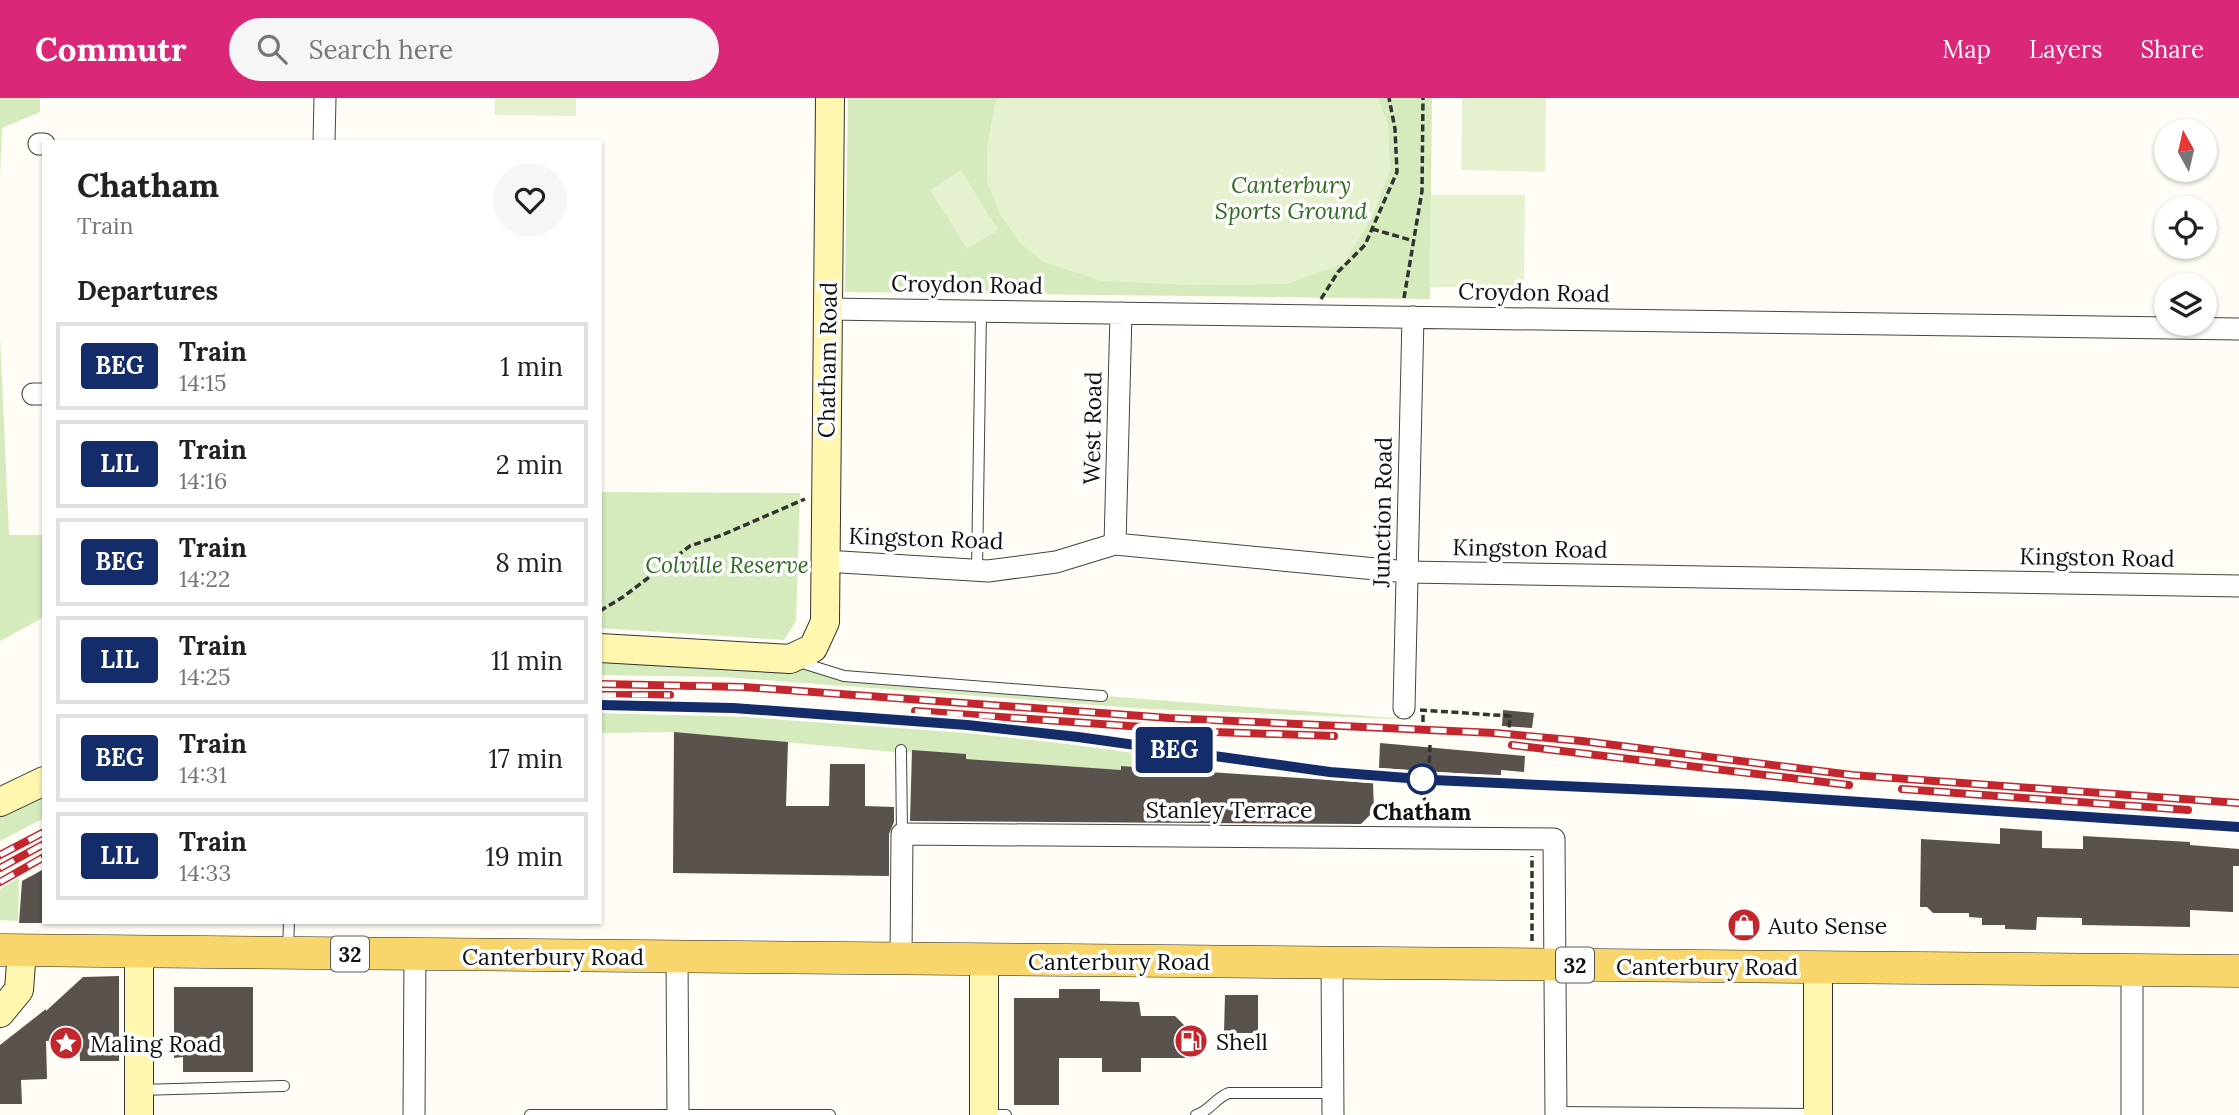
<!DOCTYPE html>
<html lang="en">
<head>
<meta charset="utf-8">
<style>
	:root { --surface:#fff; --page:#f6f6f6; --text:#222; --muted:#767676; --line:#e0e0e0; --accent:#db2777 }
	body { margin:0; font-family:Lora,serif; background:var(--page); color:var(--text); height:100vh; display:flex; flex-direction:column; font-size:26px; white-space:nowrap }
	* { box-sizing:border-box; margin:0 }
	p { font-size:23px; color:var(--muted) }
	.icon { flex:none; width:38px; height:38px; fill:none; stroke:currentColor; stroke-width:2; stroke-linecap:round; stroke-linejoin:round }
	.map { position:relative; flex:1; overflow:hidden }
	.panel { position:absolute; left:42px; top:42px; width:560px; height:784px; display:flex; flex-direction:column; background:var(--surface); border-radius:0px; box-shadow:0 2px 5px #0004 }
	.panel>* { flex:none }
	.badge { padding:0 14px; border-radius:5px; font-size:24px; line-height:46px }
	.needle { width:46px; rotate:352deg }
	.fabs { position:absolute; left:2154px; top:21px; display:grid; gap:14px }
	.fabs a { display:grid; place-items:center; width:63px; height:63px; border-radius:50%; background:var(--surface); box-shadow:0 2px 5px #0004; font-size:35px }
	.map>.badge { position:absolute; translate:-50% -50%; box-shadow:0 0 0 4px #fff }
	h2 { padding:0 35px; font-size:26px; line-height:63px }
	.round { display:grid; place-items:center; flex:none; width:74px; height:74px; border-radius:37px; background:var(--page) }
	.head { display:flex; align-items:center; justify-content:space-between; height:119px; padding:0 35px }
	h1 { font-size:33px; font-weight:700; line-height:52px }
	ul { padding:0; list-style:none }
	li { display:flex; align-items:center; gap:21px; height:88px; margin:0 14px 10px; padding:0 21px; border:4px solid var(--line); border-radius:0px }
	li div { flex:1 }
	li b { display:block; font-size:26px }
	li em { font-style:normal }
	li .badge { min-width:77px; font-weight:700; text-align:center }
	header { display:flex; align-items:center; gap:42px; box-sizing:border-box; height:98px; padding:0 35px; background:var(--accent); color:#fff }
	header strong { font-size:33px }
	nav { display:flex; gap:38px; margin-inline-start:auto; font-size:24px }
	.search { width:490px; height:63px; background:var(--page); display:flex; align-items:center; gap:18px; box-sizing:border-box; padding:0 24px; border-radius:38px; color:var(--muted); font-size:26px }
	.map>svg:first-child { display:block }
</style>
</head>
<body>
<header>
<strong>Commutr</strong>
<div class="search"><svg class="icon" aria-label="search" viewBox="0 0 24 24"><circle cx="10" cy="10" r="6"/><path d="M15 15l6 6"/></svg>Search here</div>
<nav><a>Map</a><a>Layers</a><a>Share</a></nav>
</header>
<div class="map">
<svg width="2239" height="1017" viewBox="0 0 2239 1017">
	<rect width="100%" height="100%" fill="#fffdf5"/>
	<!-- green -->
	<path fill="#d5ebbd" d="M0,0h40v14l-38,16 -2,52z
		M848,0h584l-2,201 -585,-7z
		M0,238l9,199h35v82l-44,24z
		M600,394l200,1 -4,128 -12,19 -184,-12z
		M600,558l244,14v6l575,44 -270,-11 -424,-32 -125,-2z
		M600,615l147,4 243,17 216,28 -1,9 -83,-5 -1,4 -155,-11 -1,-5 -71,-2 -220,-20 -74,1z
		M44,692v28l-44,23v-26z
		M19,780l-1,43 -18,-1v-31z"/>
	<!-- pitch -->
	<path fill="#e6f2cf" d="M495,0h81v18l-82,-1z
		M998,0h380l10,27 2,45 -18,48 -29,46 -57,20 -94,1 -90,-4 -59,-19 -23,-19 -19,-27 -14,-34v-35l7,-39z
		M1462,0h84l-1,74 -84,-2z
		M961,72l37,60 -31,19 -37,-59z
		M1431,97h94l-1,92h-94z"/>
	<!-- building -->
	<path fill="#5a524d" d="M1503,612l31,3 -2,15 -30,-2z
		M674,634l114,10 -2,64h43l1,-42h35v42l29,1v15l-5,12v42l-216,-3z
		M1380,645l145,13 -1,16 -23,-2v6l-122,-8z
		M912,652l54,4v5l155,11v-4l252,17 1,28 -13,13 -451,-3z
		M2000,730l42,3v17l41,1v-13l107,6v3l49,4v17h-6v46l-43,-2v17l-108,-2v-7l-45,-1 -1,13 -31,-1v-4h-23v-7l-13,-1v-4h-36l-6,-6h-7l1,-68 79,5z
		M44,771v54h-25l3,-42z
		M119,878v85h-39l-1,-21 -33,1 1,38 -26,1 1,24h-22v-59l46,-36v2l37,-34z
		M174,889h79v85h-70v-15l-9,1z
		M1059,891h41v12l39,1 2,14h34l11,11 -1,31h-44v14h-39v-14h-43v47h-45v-107h45z
		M1225,897h33v38h-34z"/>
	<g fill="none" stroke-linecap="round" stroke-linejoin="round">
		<defs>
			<path id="lane" d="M977,472l4,-259
				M796,563l48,15 258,20
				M901,652l1,84
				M288,852l1,-28
				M139,992l145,-4
				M1556,1014l260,2
				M530,1017h300
				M984,1017h22
				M1196,1017c13,-3 20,-18 33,-22h104"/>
			<path id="street" d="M324,44l1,-44
				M39,46h5
				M827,211l1412,20
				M33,296h11
				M1115,446l6,-231
				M825,463l163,10 68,-9 59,-18 292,28 832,14
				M1404,610l9,-391
				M677,858l1,159
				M901,861l1,-125 652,5 2,276
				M1332,865l1,152
				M2132,872v145
				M414,1017l1,-160"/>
			<path id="secondary" d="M600,550l190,11 23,-11 12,-26 5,-524
				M0,704l44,-21
				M139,853v164
				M984,862v155
				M1818,869v148
				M0,915l19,-23 3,-40"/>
			<path id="primary" d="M0,852l2239,21"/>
		</defs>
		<!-- lane casing -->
		<use href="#lane" stroke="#444" stroke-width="12"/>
		<!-- street casing -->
		<use href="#street" stroke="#444" stroke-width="23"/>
		<!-- secondary casing -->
		<use href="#secondary" stroke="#333" stroke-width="30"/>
		<!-- primary casing -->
		<use href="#primary" stroke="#222" stroke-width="33"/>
		<!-- path -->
		<path stroke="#333" stroke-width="3.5" stroke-dasharray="7 3.5" stroke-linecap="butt" d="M1372,131l42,12
			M1404,200l18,-107 1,-93
			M1321,201l17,-27 27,-27 32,-73 -2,-43 -6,-31
			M600,513l23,-14 67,-51 32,-11 83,-36
			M1420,612l90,6 -1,14
			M1423,624v-10
			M1429,675l1,-30
			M1420,690c7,24 21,27 44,29
			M1532,843v-85"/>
		<!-- lane -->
		<use href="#lane" stroke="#fff" stroke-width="10"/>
		<!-- street -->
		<use href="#street" stroke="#fff" stroke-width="21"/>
		<!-- secondary -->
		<use href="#secondary" stroke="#fff6b0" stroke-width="28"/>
		<!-- primary -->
		<use href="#primary" stroke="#f9d66b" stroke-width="32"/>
		<defs>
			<path id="rail" d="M600,586l144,3 425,31 326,15 87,8 270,34 387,28
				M600,597h70
				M600,607l133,3 234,17 111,12 252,35 103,8 308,14 498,33
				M915,613l299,21 120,4
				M1512,647l337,40
				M1902,691l286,21
				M0,757l44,-23
				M0,770l44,-24
				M0,784l44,-25"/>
		</defs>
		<!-- rail casing -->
		<use href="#rail" stroke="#c4262e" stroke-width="8"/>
		<!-- rail -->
		<use href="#rail" stroke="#fff" stroke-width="5" stroke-dasharray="16" stroke-linecap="butt"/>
	</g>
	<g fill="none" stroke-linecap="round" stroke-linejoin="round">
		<defs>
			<path id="line" d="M600,607l133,3 234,17 111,12 252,35 103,8 308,14 498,33"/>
		</defs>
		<!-- line casing -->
		<use href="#line" stroke="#fff" stroke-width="16"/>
		<!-- line -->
		<use href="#line" stroke="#152c6b" stroke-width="10"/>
	</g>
	<!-- icons -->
	<defs>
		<symbol id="shop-disc" viewBox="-11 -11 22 22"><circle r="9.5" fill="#c4262e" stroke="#fff"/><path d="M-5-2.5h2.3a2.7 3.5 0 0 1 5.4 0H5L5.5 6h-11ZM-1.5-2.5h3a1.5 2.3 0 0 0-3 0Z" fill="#fff"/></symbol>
		<symbol id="fuel-disc" viewBox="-11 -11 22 22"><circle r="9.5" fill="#c4262e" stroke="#fff"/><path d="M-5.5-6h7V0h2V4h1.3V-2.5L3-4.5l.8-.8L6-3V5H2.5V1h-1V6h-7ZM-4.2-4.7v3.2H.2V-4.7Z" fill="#fff"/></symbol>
		<symbol id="sight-disc" viewBox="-11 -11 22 22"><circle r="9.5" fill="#c4262e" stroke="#fff"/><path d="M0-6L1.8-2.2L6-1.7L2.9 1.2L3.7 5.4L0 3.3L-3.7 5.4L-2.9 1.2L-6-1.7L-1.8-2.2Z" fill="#fff"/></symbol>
	</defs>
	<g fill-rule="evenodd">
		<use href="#shop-disc" x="1725" y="808" width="38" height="38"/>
		<use href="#fuel-disc" x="1172" y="924" width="38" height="38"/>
		<use href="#sight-disc" x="47" y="926" width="38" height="38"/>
	</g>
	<!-- markers -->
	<circle fill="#fff" stroke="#152c6b" stroke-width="3.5" cx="1422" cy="681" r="14"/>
	<g text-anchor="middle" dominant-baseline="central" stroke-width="7" stroke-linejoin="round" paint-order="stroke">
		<!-- shield labels -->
		<g fill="#fff" stroke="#585858" stroke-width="2">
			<rect x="331" y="838.5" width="38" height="35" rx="5"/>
			<rect x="1556" y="849.5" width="38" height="35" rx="5"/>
		</g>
		<g font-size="21" font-weight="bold" fill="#111">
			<text x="350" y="856">32</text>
			<text x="1575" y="867">32</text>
		</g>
		<!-- park labels -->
		<g font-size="23" font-style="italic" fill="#2f6b1f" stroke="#fff">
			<text x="1291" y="86">Canterbury<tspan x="1291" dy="26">Sports Ground</tspan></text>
			<text x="727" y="466">Colville Reserve</text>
		</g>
		<!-- street labels -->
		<g font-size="23" fill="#111" stroke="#fff">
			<text transform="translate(967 186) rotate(1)">Croydon Road</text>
			<text transform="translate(1534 194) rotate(1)">Croydon Road</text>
			<text transform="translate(827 262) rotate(-89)">Chatham Road</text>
			<text transform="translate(1092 330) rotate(-89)">West Road</text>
			<text transform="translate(1382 414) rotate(-89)">Junction Road</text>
			<text transform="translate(926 440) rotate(2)">Kingston Road</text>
			<text transform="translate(1530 450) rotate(1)">Kingston Road</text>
			<text transform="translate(2097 459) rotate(1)">Kingston Road</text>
			<text x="1229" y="711">Stanley Terrace</text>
			<text x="553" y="858">Canterbury Road</text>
			<text x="1119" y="863">Canterbury Road</text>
			<text x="1707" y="868">Canterbury Road</text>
		</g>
		<!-- stop labels -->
		<g font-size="23" font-weight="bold" fill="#111" stroke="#fff">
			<text x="1422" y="713">Chatham</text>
		</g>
		<!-- poi labels -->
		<g font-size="23" fill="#111" stroke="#fff" text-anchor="start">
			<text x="1768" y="827">Auto Sense</text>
			<text x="1216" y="943">Shell</text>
			<text x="90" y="945">Maling Road</text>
		</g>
	</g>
</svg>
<div class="fabs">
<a><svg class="needle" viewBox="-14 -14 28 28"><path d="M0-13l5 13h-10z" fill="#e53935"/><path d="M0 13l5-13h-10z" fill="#767676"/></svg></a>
<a><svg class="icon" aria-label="locate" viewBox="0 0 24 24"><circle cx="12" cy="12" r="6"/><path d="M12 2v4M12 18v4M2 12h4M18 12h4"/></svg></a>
<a><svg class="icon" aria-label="layers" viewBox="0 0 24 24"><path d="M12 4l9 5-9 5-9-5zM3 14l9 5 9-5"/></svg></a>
</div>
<b class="badge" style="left:1174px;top:652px;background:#152c6b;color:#fff">BEG</b>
<section class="panel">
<div class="head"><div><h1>Chatham</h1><p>Train</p></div><a class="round"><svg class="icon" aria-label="heart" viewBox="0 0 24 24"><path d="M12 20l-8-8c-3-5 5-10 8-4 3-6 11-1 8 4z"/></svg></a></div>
<h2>Departures</h2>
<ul>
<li><span class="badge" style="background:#152c6b;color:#fff">BEG</span><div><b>Train</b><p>14:15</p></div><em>1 min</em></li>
<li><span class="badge" style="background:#152c6b;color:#fff">LIL</span><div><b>Train</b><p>14:16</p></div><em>2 min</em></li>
<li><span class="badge" style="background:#152c6b;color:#fff">BEG</span><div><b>Train</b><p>14:22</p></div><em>8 min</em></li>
<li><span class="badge" style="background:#152c6b;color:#fff">LIL</span><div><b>Train</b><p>14:25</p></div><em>11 min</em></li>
<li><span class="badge" style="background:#152c6b;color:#fff">BEG</span><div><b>Train</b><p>14:31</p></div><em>17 min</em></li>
<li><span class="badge" style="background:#152c6b;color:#fff">LIL</span><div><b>Train</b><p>14:33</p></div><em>19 min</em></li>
</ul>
</section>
</div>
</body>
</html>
